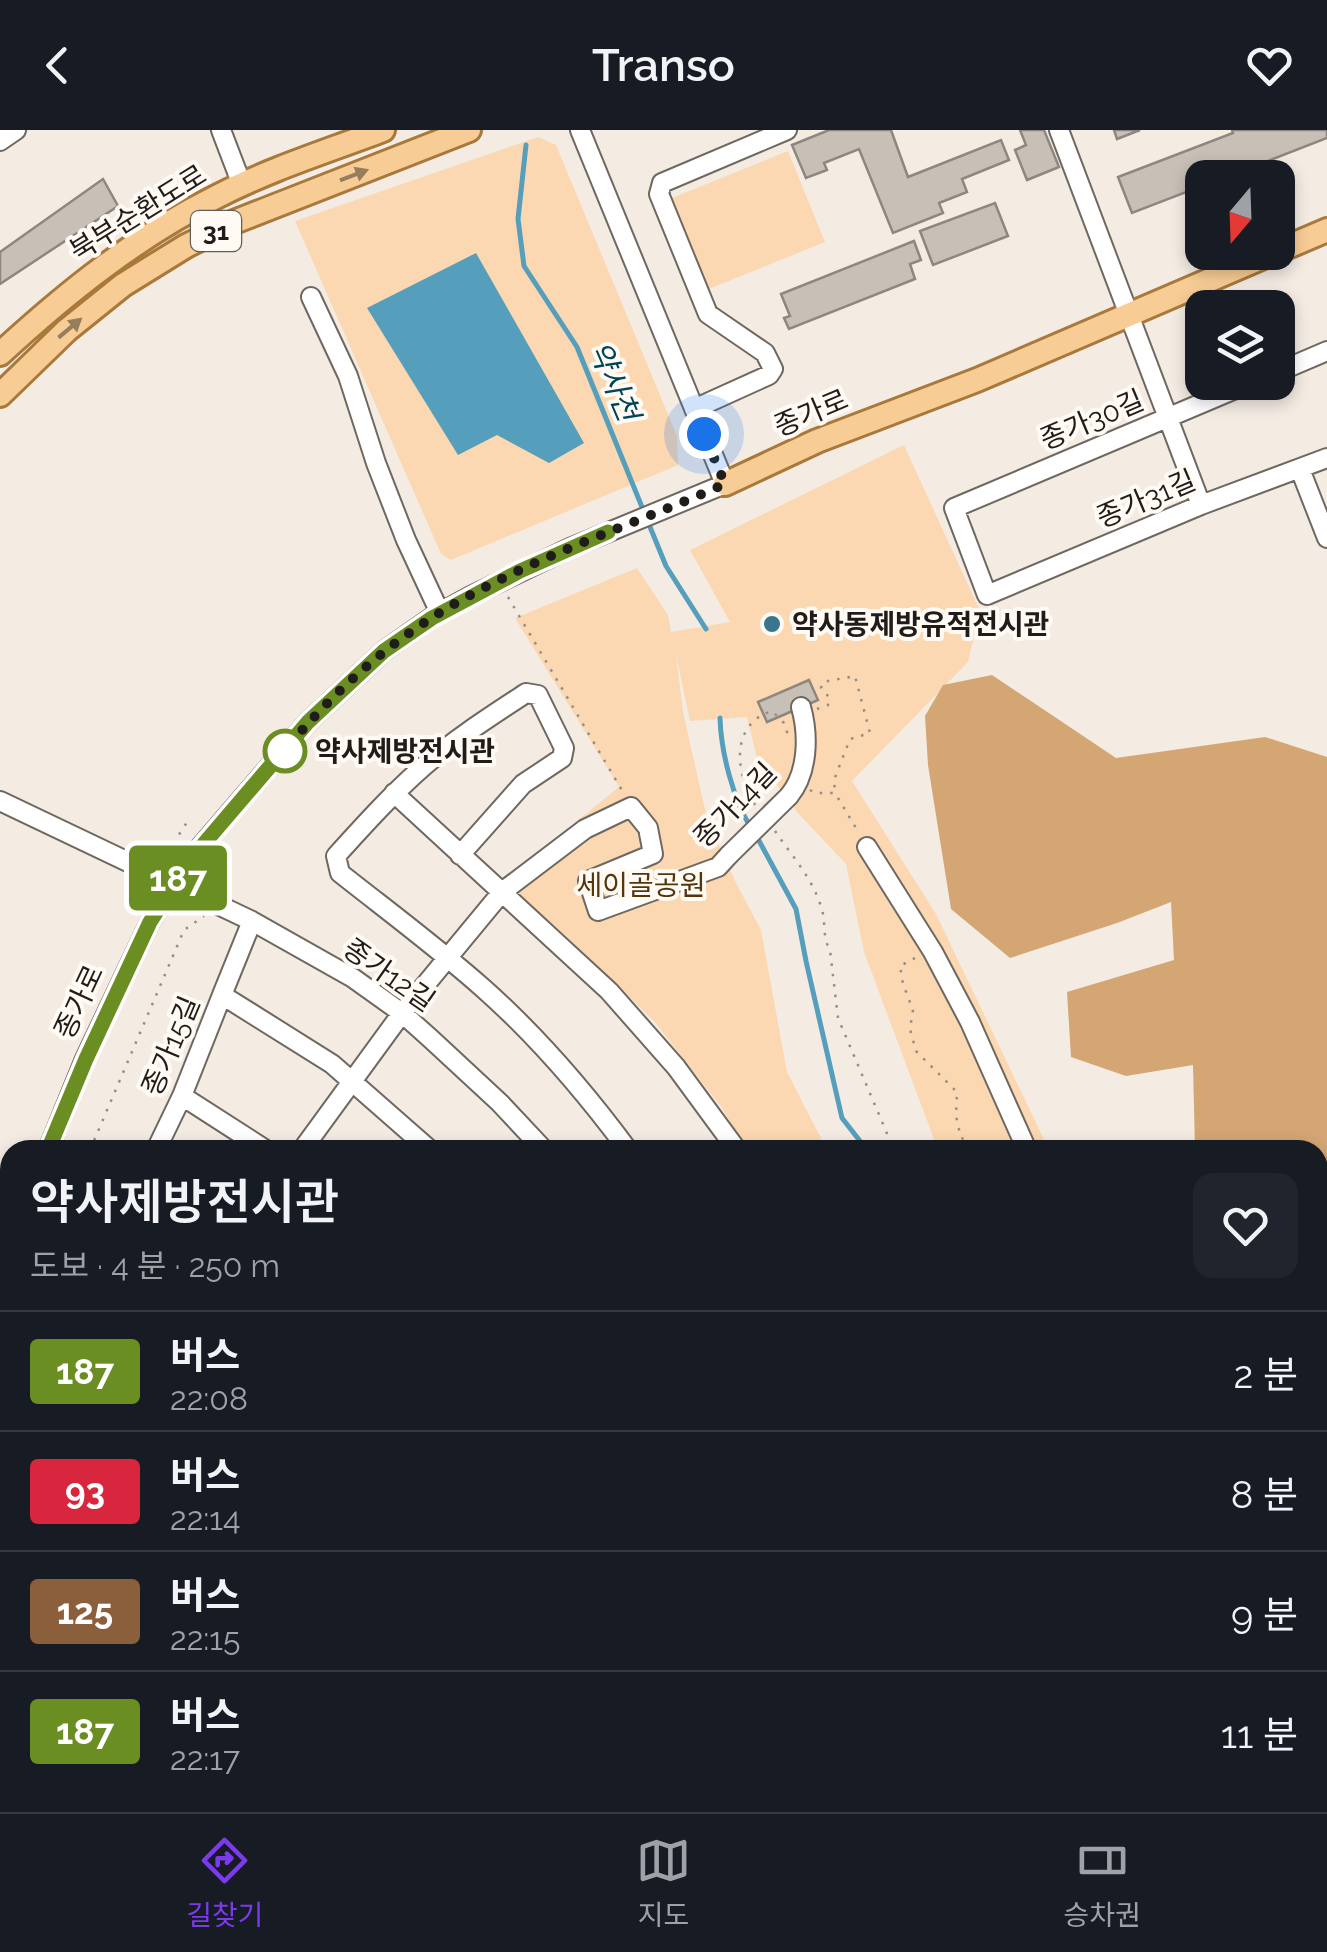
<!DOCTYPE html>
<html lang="ko">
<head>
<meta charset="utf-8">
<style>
	:root { --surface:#171b24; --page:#20242c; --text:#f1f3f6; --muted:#9ea1a6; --line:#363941; --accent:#7c3aed }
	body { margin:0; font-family:Raleway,"Noto Sans KR",sans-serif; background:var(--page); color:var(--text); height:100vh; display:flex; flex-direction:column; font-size:38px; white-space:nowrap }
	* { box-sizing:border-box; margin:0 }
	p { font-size:32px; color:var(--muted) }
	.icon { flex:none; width:55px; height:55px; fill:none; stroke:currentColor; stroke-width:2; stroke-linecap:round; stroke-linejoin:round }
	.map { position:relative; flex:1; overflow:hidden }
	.sheet { position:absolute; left:0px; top:1010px; width:1328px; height:672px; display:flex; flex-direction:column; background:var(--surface); border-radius:30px 30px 0 0; box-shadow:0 5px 15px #0003 }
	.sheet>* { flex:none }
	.badge { padding:0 20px; border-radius:8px; font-size:35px; line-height:65px }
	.needle { width:65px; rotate:199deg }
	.buttons { position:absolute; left:1185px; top:30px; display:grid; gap:20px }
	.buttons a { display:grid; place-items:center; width:110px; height:110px; border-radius:20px; background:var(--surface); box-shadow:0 5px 15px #0003; font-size:50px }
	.you { position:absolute; width:50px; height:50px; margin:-25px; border:8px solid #fff; border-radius:50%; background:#1a73e8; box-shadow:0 0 0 15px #1a73e833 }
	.map>.badge { position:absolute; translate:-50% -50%; box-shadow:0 0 0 5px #fff }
	.round { display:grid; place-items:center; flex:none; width:105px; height:105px; border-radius:20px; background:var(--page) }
	.overview { display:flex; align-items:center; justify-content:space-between; height:170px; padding:0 30px }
	h1 { font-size:48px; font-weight:600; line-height:75px }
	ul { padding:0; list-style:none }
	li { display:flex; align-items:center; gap:30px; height:120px; padding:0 30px; border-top:2px solid var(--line) }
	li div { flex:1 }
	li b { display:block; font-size:38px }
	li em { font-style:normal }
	li .badge { min-width:110px; font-weight:700; text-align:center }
	header { display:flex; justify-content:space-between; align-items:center; height:130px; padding:0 30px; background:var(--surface); font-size:45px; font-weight:600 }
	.menu { display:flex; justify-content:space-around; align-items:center; height:140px; border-top:2px solid var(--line); background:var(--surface); font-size:28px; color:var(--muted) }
	.menu a { display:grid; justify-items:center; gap:5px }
	.menu .active { color:var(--accent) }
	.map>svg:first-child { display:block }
</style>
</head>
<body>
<header><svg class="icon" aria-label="back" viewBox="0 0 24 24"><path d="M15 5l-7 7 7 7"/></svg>Transo<svg class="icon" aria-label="heart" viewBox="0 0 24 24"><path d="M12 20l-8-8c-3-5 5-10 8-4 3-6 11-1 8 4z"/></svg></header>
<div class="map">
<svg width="1327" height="1682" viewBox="0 0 1327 1682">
	<rect width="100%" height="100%" fill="#f4ece3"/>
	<!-- green -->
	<path fill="#fbd8b1" d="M538,7l18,8 121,291 1,29 -227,95 -10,-6 -146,-333z
		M788,21l37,91 -121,49 -37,-91z
		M904,315l76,166 -12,51 -116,119 84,133 113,236h-111l-74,-198 -18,-88 -49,-52 -40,-54 -10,-41 -57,4 -14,-66 7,57 24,106 29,65 25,47 26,142 40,78h-81l-24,-42 -68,-87 -89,-86 -62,-54 116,-94 -104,-169 122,-50 31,47 3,17 59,-10 -40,-72z"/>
	<!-- forest -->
	<path fill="#d3a673" d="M992,545l124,83 149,-21 62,20v468h-9v-75h-123l-2,-85 -67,11 -55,-19 -4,-65 107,-32 -3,-58 -54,21 -107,35 -59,-49 -23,-144 -3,-49 18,-31z
		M1318,1183l9,4v309l-9,-2z"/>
	<!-- water -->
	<path fill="#569fbc" d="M476,123l108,190 -35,20 -52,-28 -39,20 -91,-147z"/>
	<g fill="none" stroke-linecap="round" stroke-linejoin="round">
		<!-- stream -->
		<path stroke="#569fbc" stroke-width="5" d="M526,15l-8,74 6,47 53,81 67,165
			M648,392l18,44 40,63
			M720,588c1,34 13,81 31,110
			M757,707l39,72 10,52 36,157 25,32"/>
	</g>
	<!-- building -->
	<path fill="#c8c0b7" stroke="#8e867f" stroke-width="2.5" d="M829,0h62l17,47 93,-37 8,20 -47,19 5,13 -28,11 4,10 -50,20 -34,-84 -35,14 3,7 -21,8 -14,-33z
		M1020,0h24l15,37 -32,13 -12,-30 11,-5z
		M1114,0h26l-23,9z
		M1232,0h95v8l-103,40h-22v8l-70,27 -14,-36 115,-44z
		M103,49l15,27 -118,78v-32z
		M995,73l13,33 -75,29 -13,-34z
		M914,111l7,19 -11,4 5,15 -126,50 -5,-11 6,-2 -9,-22z
		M809,550l9,20 -51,22 -9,-20z"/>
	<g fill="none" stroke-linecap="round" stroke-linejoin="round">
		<defs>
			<path id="minor" d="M221,0l21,55
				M1059,0l142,375
				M0,11l16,-11
				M311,167l37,79 28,87 30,77 34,73
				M1278,242l49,-21
				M1252,252l-298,126 33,87 214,-90 126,-47
				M694,279l75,-34 4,-6 -8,-16 -57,-39 -49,-120 3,-11 125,-53
				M1300,339l27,69
				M394,663l215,198 67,76 61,83
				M789,666c19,-23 20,-60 12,-89
				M0,671l252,120 101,57 49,35 29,26 69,64 44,47
				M867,717l66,105 37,70 57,128
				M460,725l63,-71 39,-26 2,-10 -26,-53 -12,-2c-35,23 -71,46 -102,73 -32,28 -60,59 -88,90l4,17c48,38 98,75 144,116 54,48 101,103 144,161
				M222,865l30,-74
				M182,966l84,54
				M48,1020l37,-91 65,-137 40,-63 118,-137 76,-71 47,-33 40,-22 99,-48 155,-64 -145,-354
				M156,1020l26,-54 40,-101 110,69 98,86
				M302,1020l100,-137 100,-121 83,-63 46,-22 17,21 5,26 -65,27 10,30 120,-44 11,-12
				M0,1138l10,-26
				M0,1466l10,-10
				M0,1650l10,-8
				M298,1672l3,10
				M516,1672l3,10
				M617,1672l3,10
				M717,1672l3,10
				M820,1672l3,10
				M997,1672l3,10
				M1269,1672l33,10
				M74,1682l11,-10
				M233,1682l24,-10"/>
			<path id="major" d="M1278,121l49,-21
				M0,224c66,-61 137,-118 218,-158 52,-27 110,-45 165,-66
				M0,265l67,-65 56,-45 63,-39 48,-24 235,-92
				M725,354l92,-43 160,-61 298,-128
				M0,1114l10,4
				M391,1672l3,10"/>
		</defs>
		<!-- minor casing -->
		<use href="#minor" stroke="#6f6860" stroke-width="22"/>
		<!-- major casing -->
		<use href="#major" stroke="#a9783b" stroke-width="28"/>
		<!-- path -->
		<path stroke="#938e87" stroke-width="2.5" stroke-dasharray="2.5 8" stroke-linecap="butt" d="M508,467l115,195
			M817,579l11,-4 1,-8 -8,-9 2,-6 32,-6 15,57 -20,6 -16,41 1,12
			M810,660l5,3h20l24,40
			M755,675c-15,-25 -25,-64 1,-86 5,-4 10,-6 16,-8l12,12 4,12
			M775,701c17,25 39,49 47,79 4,13 0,27 8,40l8,68 56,132
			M162,731l27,-42
			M138,776l8,-17
			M915,828l-15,8 3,18 10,26 -3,19 6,22 41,41 -1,24 5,22 37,12
			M90,1020l94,-220 20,-14
			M0,1231l10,-20
			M419,1672l2,10"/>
		<!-- minor -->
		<use href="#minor" stroke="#fff" stroke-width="18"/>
		<!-- major -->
		<use href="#major" stroke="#f8cc95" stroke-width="22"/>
		<defs>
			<path id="minor-bridge" d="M729,725l60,-59"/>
		</defs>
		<!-- minor-bridge casing -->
		<use href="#minor-bridge" stroke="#6f6860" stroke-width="22" stroke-linecap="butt"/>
		<!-- minor-bridge -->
		<use href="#minor-bridge" stroke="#fff" stroke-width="18"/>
	</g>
	<!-- one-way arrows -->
	<defs><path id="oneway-solid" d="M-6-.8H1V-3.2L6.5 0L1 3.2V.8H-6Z" transform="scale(2.5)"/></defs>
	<g fill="#967d5d">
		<use href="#oneway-solid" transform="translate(354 45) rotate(-21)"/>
		<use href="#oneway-solid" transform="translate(70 198) rotate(-40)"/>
	</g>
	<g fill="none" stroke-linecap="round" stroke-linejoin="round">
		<defs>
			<path id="line" d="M48,1020l38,-91 64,-137 40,-62 118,-138 76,-71 48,-33 88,-47 88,-39"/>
		</defs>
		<!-- line casing -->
		<use href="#line" stroke="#fff" stroke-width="22"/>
		<!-- line -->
		<use href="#line" stroke="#6b8e23" stroke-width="15"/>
		<!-- walk -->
		<path stroke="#1f1c19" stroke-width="10" stroke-dasharray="0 18" d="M285,621l-3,3c30,-37 64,-72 102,-102 99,-80 226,-117 341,-168l-21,-50"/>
	</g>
	<!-- markers -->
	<circle fill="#39758d" stroke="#fffaf4" stroke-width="4" cx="772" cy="494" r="10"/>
	<circle fill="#fff" stroke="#6b8e23" stroke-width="5" cx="285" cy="621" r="20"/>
	<g text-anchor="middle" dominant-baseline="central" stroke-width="8" stroke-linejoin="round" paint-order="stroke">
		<!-- shield labels -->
		<rect fill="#fffaf4" stroke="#625f5b" stroke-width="2.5" x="191" y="81" width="50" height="40" rx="8"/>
		<g font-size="25" font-weight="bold" fill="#1f1c19">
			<text x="216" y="101">31</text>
		</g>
		<!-- street labels -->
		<g font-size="28" fill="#1f1c19" stroke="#fffaf4">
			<text transform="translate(138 83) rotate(-32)">북부순환도로</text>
			<text transform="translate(811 283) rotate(-23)">종가로</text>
			<text transform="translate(1092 290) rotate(-23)">종가30길</text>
			<text transform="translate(1146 369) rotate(-23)">종가31길</text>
			<text transform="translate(735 675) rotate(-46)">종가14길</text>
			<text transform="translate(389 845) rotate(35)">종가12길</text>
			<text transform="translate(79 872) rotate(-65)">종가로</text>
			<text transform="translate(171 916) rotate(-67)">종가15길</text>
		</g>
		<!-- poi labels -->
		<g font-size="28" font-weight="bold" fill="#1f1c19" stroke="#fffaf4" text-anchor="start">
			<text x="792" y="494">약사동제방유적전시관</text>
		</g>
		<!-- stop labels -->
		<g font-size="28" font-weight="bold" fill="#1f1c19" stroke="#fffaf4" text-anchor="start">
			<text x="315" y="621">약사제방전시관</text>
		</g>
		<!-- park labels -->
		<g font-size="28" fill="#54360d" stroke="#fffaf4">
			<text x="641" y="755">세이골공원</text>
		</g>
		<!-- water labels -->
		<g font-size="30" font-style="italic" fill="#004458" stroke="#fffaf4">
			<text transform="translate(614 251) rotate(67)">약사천</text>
		</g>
	</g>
</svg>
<div class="buttons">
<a><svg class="needle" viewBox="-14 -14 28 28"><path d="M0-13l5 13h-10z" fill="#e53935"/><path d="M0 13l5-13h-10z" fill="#9ea1a6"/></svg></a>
<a><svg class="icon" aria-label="layers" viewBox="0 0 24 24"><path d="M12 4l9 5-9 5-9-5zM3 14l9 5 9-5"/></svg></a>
</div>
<div class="you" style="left:704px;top:304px"></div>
<b class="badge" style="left:178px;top:748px;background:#6b8e23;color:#fff">187</b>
<section class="sheet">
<div class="overview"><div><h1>약사제방전시관</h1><p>도보 · 4 분 · 250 m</p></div><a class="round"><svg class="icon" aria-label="heart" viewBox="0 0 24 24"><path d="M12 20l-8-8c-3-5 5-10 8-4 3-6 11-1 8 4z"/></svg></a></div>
<ul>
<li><span class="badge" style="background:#6b8e23;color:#fff">187</span><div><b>버스</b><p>22:08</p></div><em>2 분</em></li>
<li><span class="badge" style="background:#d7263d;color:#fff">93</span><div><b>버스</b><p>22:14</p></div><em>8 분</em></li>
<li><span class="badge" style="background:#8b5e3c;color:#fff">125</span><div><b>버스</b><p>22:15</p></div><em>9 분</em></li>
<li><span class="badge" style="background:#6b8e23;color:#fff">187</span><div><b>버스</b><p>22:17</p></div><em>11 분</em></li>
</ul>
</section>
</div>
<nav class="menu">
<a class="active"><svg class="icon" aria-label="directions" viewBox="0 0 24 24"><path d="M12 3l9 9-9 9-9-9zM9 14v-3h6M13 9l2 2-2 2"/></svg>길찾기</a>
<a><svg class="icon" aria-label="map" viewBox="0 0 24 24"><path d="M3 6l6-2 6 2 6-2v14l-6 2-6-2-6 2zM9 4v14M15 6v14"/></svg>지도</a>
<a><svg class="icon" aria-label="tickets" viewBox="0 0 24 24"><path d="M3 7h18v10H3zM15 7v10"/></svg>승차권</a>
</nav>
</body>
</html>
